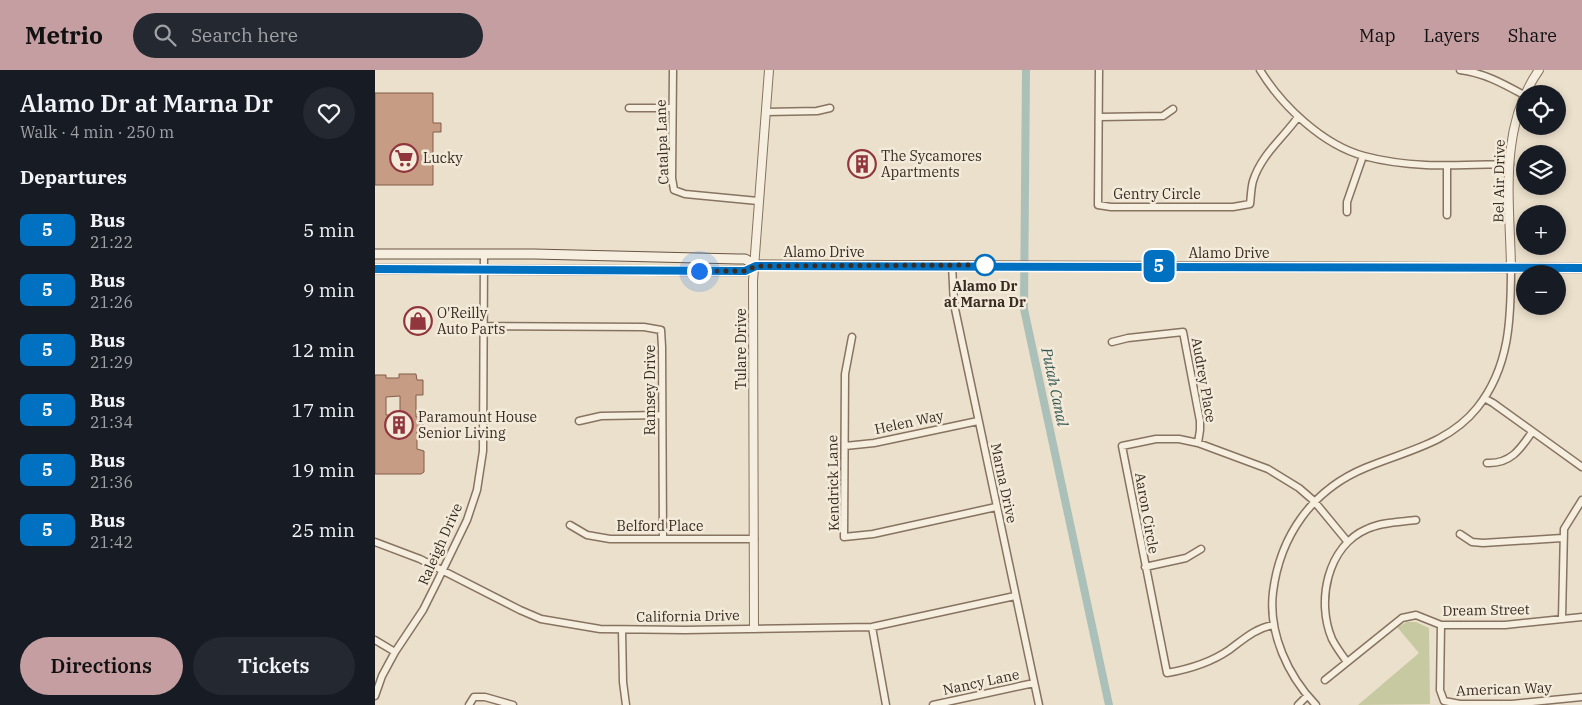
<!DOCTYPE html>
<html lang="en">
<head>
<meta charset="utf-8">
<style>
	:root { --surface:#171b24; --page:#242831; --text:#f1f3f6; --muted:#9ea1a6; --accent:#c59ea2 }
	body { margin:0; font-family:"IBM Plex Serif",serif; background:var(--page); color:var(--text); height:100vh; display:flex; flex-direction:column; font-size:19px; white-space:nowrap }
	* { box-sizing:border-box; margin:0 }
	p { font-size:16px; color:var(--muted) }
	.icon { flex:none; width:28px; height:28px; fill:none; stroke:currentColor; stroke-width:2; stroke-linecap:round; stroke-linejoin:round }
	.map { position:relative; flex:1; overflow:hidden }
	.side { display:flex; flex-direction:column; background:var(--surface); width:375px }
	.side>* { flex:none }
	.badge { padding:0 10px; border-radius:8px; font-size:18px; line-height:32px }
	.fabs { position:absolute; left:1141px; top:15px; display:grid; gap:10px }
	.fabs a { display:grid; place-items:center; width:50px; height:50px; border-radius:50%; background:var(--surface); box-shadow:0 2px 8px #0003; font-size:25px }
	.you { position:absolute; width:25px; height:25px; margin:-12px; border:4px solid #fff; border-radius:50%; background:#1a73e8; box-shadow:0 0 0 8px #1a73e833 }
	.map>.badge { position:absolute; translate:-50% -50%; box-shadow:0 0 0 2px #fff }
	h2 { padding:0 20px; font-size:19px; line-height:45px }
	.round { display:grid; place-items:center; flex:none; width:52px; height:52px; border-radius:26px; background:var(--page) }
	.head { display:flex; align-items:center; justify-content:space-between; height:85px; padding:0 20px }
	h1 { font-size:24px; font-weight:600; line-height:38px }
	.button { display:flex; gap:10px; margin-top:auto; padding:10px 20px }
	.button a { flex:1; height:58px; border-radius:30px; background:var(--accent); color:#111; font-size:20px; font-weight:600; line-height:58px; text-align:center }
	.button a+a { background:var(--page); color:var(--text) }
	ul { padding:0; list-style:none }
	li { display:flex; align-items:center; gap:15px; height:60px; padding:0 20px }
	li div { flex:1 }
	li b { display:block; font-size:19px }
	li em { font-style:normal }
	li .badge { min-width:55px; font-weight:700; text-align:center }
	header { display:flex; align-items:center; gap:30px; box-sizing:border-box; height:70px; padding:0 25px; background:var(--accent); color:#111 }
	header strong { font-size:24px }
	nav { display:flex; gap:28px; margin-inline-start:auto; font-size:18px }
	.search { width:350px; height:45px; background:var(--page); display:flex; align-items:center; gap:12px; box-sizing:border-box; padding:0 18px; border-radius:28px; color:var(--muted); font-size:19px }
	main { display:flex; flex:1; min-height:0 }
	.map>svg:first-child { display:block }
</style>
</head>
<body>
<header>
<strong>Metrio</strong>
<div class="search"><svg class="icon" aria-label="search" viewBox="0 0 24 24"><circle cx="10" cy="10" r="6"/><path d="M15 15l6 6"/></svg>Search here</div>
<nav><a>Map</a><a>Layers</a><a>Share</a></nav>
</header>
<main>
<section class="side">
<div class="head"><div><h1>Alamo Dr at Marna Dr</h1><p>Walk · 4 min · 250 m</p></div><a class="round"><svg class="icon" aria-label="heart" viewBox="0 0 24 24"><path d="M12 20l-8-8c-3-5 5-10 8-4 3-6 11-1 8 4z"/></svg></a></div>
<h2>Departures</h2>
<ul>
<li><span class="badge" style="background:#0070c0;color:#fff">5</span><div><b>Bus</b><p>21:22</p></div><em>5 min</em></li>
<li><span class="badge" style="background:#0070c0;color:#fff">5</span><div><b>Bus</b><p>21:26</p></div><em>9 min</em></li>
<li><span class="badge" style="background:#0070c0;color:#fff">5</span><div><b>Bus</b><p>21:29</p></div><em>12 min</em></li>
<li><span class="badge" style="background:#0070c0;color:#fff">5</span><div><b>Bus</b><p>21:34</p></div><em>17 min</em></li>
<li><span class="badge" style="background:#0070c0;color:#fff">5</span><div><b>Bus</b><p>21:36</p></div><em>19 min</em></li>
<li><span class="badge" style="background:#0070c0;color:#fff">5</span><div><b>Bus</b><p>21:42</p></div><em>25 min</em></li>
</ul>
<div class="button"><a>Directions</a><a>Tickets</a></div>
</section>
<div class="map">
<svg width="1207" height="635" viewBox="0 0 1207 635">
	<rect width="100%" height="100%" fill="#ebe0cb"/>
	<!-- green -->
	<path fill="#c7c9a0" d="M1032,552h9l13,6 1,76 -72,1 61,-52 -22,-26z"/>
	<g fill="none" stroke-linecap="round" stroke-linejoin="round">
		<!-- canal -->
		<path stroke="#abc0b9" stroke-width="8" d="M651,0l-2,239 85,396"/>
	</g>
	<!-- building -->
	<path fill="#c69c85" stroke="#845c49" fill-rule="evenodd" d="M0,23h58v30h8v9h-8v53h-58z
		M478,84h12v4h6v12h-18z
		M24,304h17l1,6h6v15h-7v22h7v15h-6v17l7,2v21l-3,2h-46v-99h11v3h13zM25,326v19h-14v-18z"/>
	<g fill="none" stroke-linecap="round" stroke-linejoin="round">
		<defs>
			<path id="minor" d="M298,0l-1,108 2,12 11,4 73,7
				M724,0l-1,135 13,2h122l17,-3c1,-8 1,-16 3,-23 8,-26 30,-43 45,-64
				M885,0c22,36 63,75 104,86 48,13 97,9 146,8
				M1085,0c24,3 42,13 64,25
				M254,38h43
				M391,42l51,-1 13,-3
				M724,47l64,-1 10,-7
				M1072,96v49
				M972,142v-10l16,-46
				M577,195l2,39 85,401
				M108,256l161,1 17,3 1,17 1,191
				M477,267l-7,37 -1,163 29,-3 123,-27
				M737,272l16,-4 55,-6 17,89v9l-2,13
				M1109,328l9,5 89,64
				M204,351l22,-5 61,-1
				M470,376l29,-3 104,-22
				M1112,393c23,1 33,-13 45,-31
				M195,455l17,10 23,4h144
				M1085,464l12,8 11,1 79,-5
				M0,472l45,17 100,51 21,9 59,10 85,1 187,-3 143,-31
				M770,497l41,-9 15,-9
				M1187,548l2,-89 18,-29
				M898,555c-19,4 -29,14 -44,25 -19,13 -39,19 -62,23l-45,-227 34,-7h23l19,4 70,26 31,19 15,13 33,40
				M1066,555l-1,65 4,11 16,3h52l70,-7
				M497,557l14,78
				M247,560l1,52 3,23
				M0,570l20,12
				M972,592c-5,-7 -11,-15 -15,-23 -16,-37 -5,-93 35,-110 15,-7 33,-7 49,-9
				M950,610l77,-62 14,-3 25,10h64l77,-8
				M0,626l7,-20 13,-24 28,-42 14,-28 30,-62 10,-30 6,-39 1,-197
				M94,635l5,-8h11l28,8
				M558,635l101,-22
				M923,635l9,-9
				M941,635c-28,-29 -48,-72 -43,-113 7,-56 39,-102 92,-124 40,-17 83,-24 112,-60 33,-41 34,-90 34,-140"/>
			<path id="tertiary" d="M1136,198c-1,-67 -13,-140 28,-198
				M379,558l-1,-347 16,-211"/>
			<path id="secondary" d="M0,184h159l204,5h7l11,6
				M0,199l370,2 11,-6 826,3"/>
		</defs>
		<!-- minor casing -->
		<use href="#minor" stroke="#877361" stroke-width="9"/>
		<!-- tertiary casing -->
		<use href="#tertiary" stroke="#877361" stroke-width="10"/>
		<!-- secondary casing -->
		<use href="#secondary" stroke="#695444" stroke-width="11"/>
		<!-- minor -->
		<use href="#minor" stroke="#f6eede" stroke-width="6"/>
		<!-- tertiary -->
		<use href="#tertiary" stroke="#f6eede" stroke-width="8"/>
		<!-- secondary -->
		<use href="#secondary" stroke="#f6eede" stroke-width="9"/>
	</g>
	<g fill="none" stroke-linecap="round" stroke-linejoin="round">
		<defs>
			<path id="line" d="M0,199l370,2 11,-5 826,2"/>
		</defs>
		<!-- line casing -->
		<use href="#line" stroke="#fff" stroke-width="11"/>
		<!-- line -->
		<use href="#line" stroke="#0070c0" stroke-width="8"/>
		<!-- walk -->
		<path stroke="#392c23" stroke-width="5" stroke-dasharray="0 9" d="M324,201h46l11,-5 229,-1"/>
	</g>
	<!-- icons -->
	<defs>
		<symbol id="supermarket-ring" viewBox="-11 -11 22 22"><circle r="9.5" fill="#f3eada" stroke="#90363c" stroke-width="1.5"/><path d="M-6-5.5h2.5l.6 2H6L4.5 2H-2.5L-4.4-4H-6ZM-1.5 3.2a1.3 1.3 0 1 0 .1 0ZM3 3.2a1.3 1.3 0 1 0 .1 0Z" fill="#90363c"/></symbol>
		<symbol id="building-ring" viewBox="-11 -11 22 22"><circle r="9.5" fill="#f3eada" stroke="#90363c" stroke-width="1.5"/><path d="M-4-6H4V6H1V3H-1V6H-4ZM-2.5-4.3h1.7v1.8h-1.7ZM.8-4.3h1.7v1.8H.8ZM-2.5-1h1.7V.8h-1.7ZM.8-1h1.7V.8H.8Z" fill="#90363c"/></symbol>
		<symbol id="shop-ring" viewBox="-11 -11 22 22"><circle r="9.5" fill="#f3eada" stroke="#90363c" stroke-width="1.5"/><path d="M-5-2.5h2.3a2.7 3.5 0 0 1 5.4 0H5L5.5 6h-11ZM-1.5-2.5h3a1.5 2.3 0 0 0-3 0Z" fill="#90363c"/></symbol>
	</defs>
	<g fill-rule="evenodd">
		<use href="#supermarket-ring" x="13" y="72" width="32" height="32"/>
		<use href="#building-ring" x="471" y="78" width="32" height="32"/>
		<use href="#shop-ring" x="27" y="235" width="32" height="32"/>
		<use href="#building-ring" x="8" y="339" width="32" height="32"/>
	</g>
	<!-- markers -->
	<circle fill="#fff" stroke="#0070c0" stroke-width="2.5" cx="610" cy="195" r="10"/>
	<g text-anchor="middle" dominant-baseline="central" stroke-width="5" stroke-linejoin="round" paint-order="stroke">
		<!-- street labels -->
		<g font-size="14" fill="#392c23" stroke="#f3eada">
			<text transform="translate(287 72) rotate(-92)">Catalpa Lane</text>
			<text transform="translate(1124 111) rotate(-89)">Bel Air Drive</text>
			<text x="782" y="124">Gentry Circle</text>
			<text x="449" y="182">Alamo Drive</text>
			<text x="854" y="183">Alamo Drive</text>
			<text transform="translate(366 279) rotate(-90)">Tulare Drive</text>
			<text transform="translate(829 310) rotate(80)">Audrey Place</text>
			<text transform="translate(275 320) rotate(-90)">Ramsey Drive</text>
			<text transform="translate(534 352) rotate(-12)">Helen Way</text>
			<text transform="translate(458 413) rotate(-91)">Kendrick Lane</text>
			<text transform="translate(629 413) rotate(78)">Marna Drive</text>
			<text transform="translate(772 443) rotate(80)">Aaron Circle</text>
			<text x="285" y="456">Belford Place</text>
			<text transform="translate(65 474) rotate(-66)">Raleigh Drive</text>
			<text transform="translate(1111 540) rotate(-1)">Dream Street</text>
			<text transform="translate(313 546) rotate(-1)">California Drive</text>
			<text transform="translate(606 612) rotate(-12)">Nancy Lane</text>
			<text transform="translate(1129 619) rotate(-2)">American Way</text>
		</g>
		<!-- poi labels -->
		<g font-size="14" fill="#392c23" stroke="#f3eada" text-anchor="start">
			<text x="506" y="86">The Sycamores<tspan x="506" dy="16">Apartments</tspan></text>
			<text x="48" y="88">Lucky</text>
			<text x="62" y="243">O'Reilly<tspan x="62" dy="16">Auto Parts</tspan></text>
			<text x="43" y="347">Paramount House<tspan x="43" dy="16">Senior Living</tspan></text>
		</g>
		<!-- stop labels -->
		<g font-size="14" font-weight="bold" fill="#392c23" stroke="#f3eada">
			<text x="610" y="216">Alamo Dr<tspan x="610" dy="16">at Marna Dr</tspan></text>
		</g>
		<!-- water labels -->
		<g font-size="15" font-style="italic" fill="#335753" stroke="#f3eada">
			<text transform="translate(680 317) rotate(78)">Putah Canal</text>
		</g>
	</g>
</svg>
<div class="fabs">
<a><svg class="icon" aria-label="locate" viewBox="0 0 24 24"><circle cx="12" cy="12" r="6"/><path d="M12 2v4M12 18v4M2 12h4M18 12h4"/></svg></a>
<a><svg class="icon" aria-label="layers" viewBox="0 0 24 24"><path d="M12 4l9 5-9 5-9-5zM3 14l9 5 9-5"/></svg></a>
<a>+</a>
<a>−</a>
</div>
<div class="you" style="left:324px;top:201px"></div>
<b class="badge" style="left:784px;top:196px;background:#0070c0;color:#fff">5</b>
</div>
</main>
</body>
</html>
